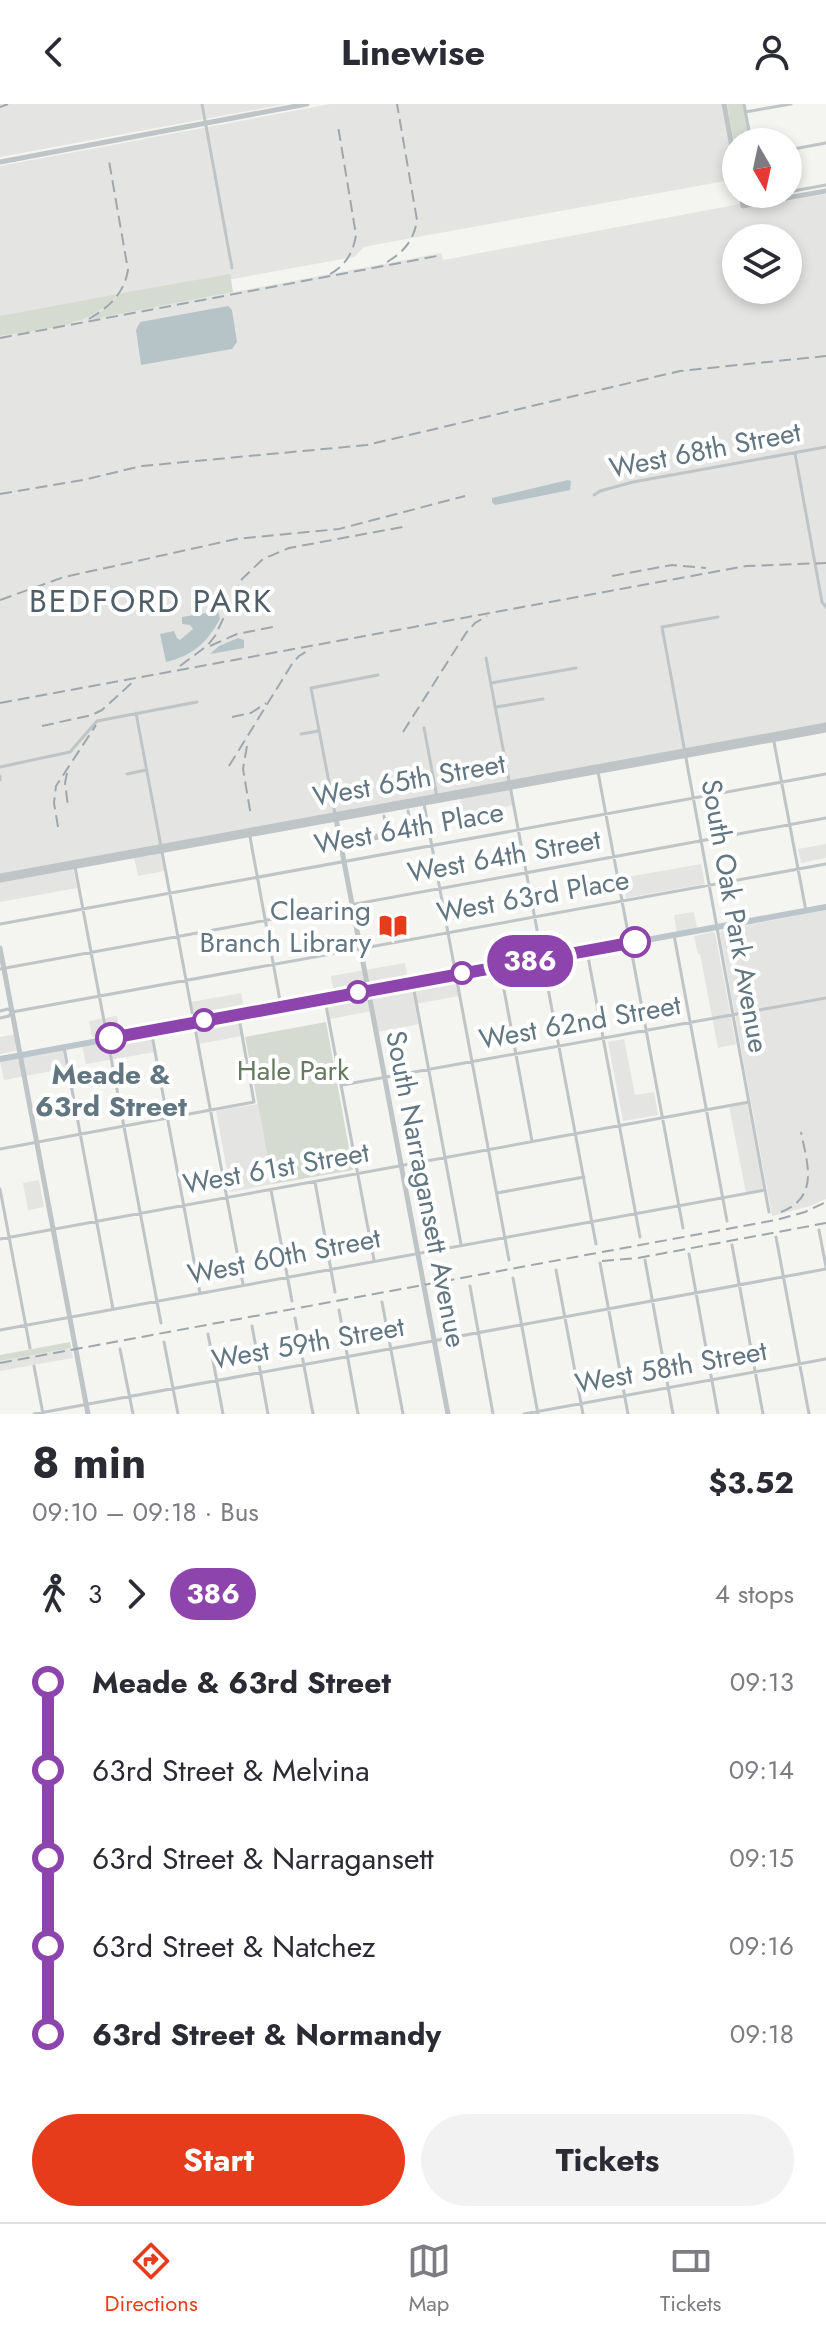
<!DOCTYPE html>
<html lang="en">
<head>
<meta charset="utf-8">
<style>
	:root { --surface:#fff; --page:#f2f2f3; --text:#2b2b33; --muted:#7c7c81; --line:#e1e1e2; --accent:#e73c1c }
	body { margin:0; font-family:Jost,sans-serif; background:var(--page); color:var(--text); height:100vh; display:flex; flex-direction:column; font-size:30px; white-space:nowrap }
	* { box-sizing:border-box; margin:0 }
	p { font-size:26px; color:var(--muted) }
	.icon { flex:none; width:44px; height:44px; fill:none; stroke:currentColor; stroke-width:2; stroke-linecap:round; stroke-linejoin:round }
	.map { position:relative; height:1310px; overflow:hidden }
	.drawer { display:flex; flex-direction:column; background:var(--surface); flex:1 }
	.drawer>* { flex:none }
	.badge { padding:0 16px; border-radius:26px; font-size:28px; line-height:52px }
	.needle { width:52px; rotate:171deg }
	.controls { position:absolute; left:722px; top:24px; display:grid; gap:16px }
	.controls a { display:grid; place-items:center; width:80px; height:80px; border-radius:50%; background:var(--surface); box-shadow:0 4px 12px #0003; font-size:40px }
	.map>.badge { position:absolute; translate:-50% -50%; box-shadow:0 0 0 4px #fff }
	.legs { display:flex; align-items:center; gap:12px; height:88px; padding:0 32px; font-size:26px }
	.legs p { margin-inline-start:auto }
	.headline { display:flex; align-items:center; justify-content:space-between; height:136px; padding:0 32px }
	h1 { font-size:44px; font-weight:700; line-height:60px }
	.cta { display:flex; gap:16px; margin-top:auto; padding:16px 32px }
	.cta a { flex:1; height:92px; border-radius:48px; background:var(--accent); color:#fff; font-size:32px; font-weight:700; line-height:92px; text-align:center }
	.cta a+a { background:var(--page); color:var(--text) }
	ul { padding:0 32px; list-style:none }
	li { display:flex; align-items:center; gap:28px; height:88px; font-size:30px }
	li i { display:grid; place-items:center; width:12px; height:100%; margin:0 10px; background:currentColor }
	li i::after { content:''; width:20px; height:20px; margin:-10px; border:6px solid; border-radius:50%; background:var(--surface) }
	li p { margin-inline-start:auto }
	li:first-child i { background:linear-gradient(#0000 50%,currentColor 0) }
	li:last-child i { background:linear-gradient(currentColor 50%,#0000 0) }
	header { display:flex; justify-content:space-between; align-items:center; height:104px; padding:0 32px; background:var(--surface); font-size:36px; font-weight:700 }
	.menu { display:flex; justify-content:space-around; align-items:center; height:112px; border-top:2px solid var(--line); background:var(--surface); font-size:22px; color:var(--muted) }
	.menu a { display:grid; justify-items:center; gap:4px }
	.menu .on { color:var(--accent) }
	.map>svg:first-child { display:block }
</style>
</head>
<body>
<header><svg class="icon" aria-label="back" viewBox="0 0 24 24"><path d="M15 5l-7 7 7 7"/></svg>Linewise<svg class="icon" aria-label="person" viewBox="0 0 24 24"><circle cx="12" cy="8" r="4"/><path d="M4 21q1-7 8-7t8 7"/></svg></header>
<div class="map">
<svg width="826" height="1310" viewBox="0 0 826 1310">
	<rect width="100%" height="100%" fill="#f4f4f0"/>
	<!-- built -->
	<path fill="#e4e5e3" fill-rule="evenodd" d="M0,0h286l-286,53z
		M330,0h397l9,48v27l-357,65 -15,3 -10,10 -238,43 -21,18 346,-65 2,7 297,-56 1,5 85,-15v529l-826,152v-539l82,-15h-82v-155zM736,134h52v52h-52z
		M510,684l4,17 -51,9 -3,-16z
		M826,740v14l-25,5 -3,-14z
		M161,748l3,19 -26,5 -4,-19z
		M701,760l4,20 -79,14 -4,-20z
		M73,765l4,19 -77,14v-20z
		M826,806v289l-16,7 -38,10 -52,-283 2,-3z
		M694,808l3,16 -20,4 -3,-17z
		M712,828l3,1 21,111 -18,4 -18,-94h-2l-4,-18z
		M525,838l4,17 -30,5 -3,-17z
		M405,859l3,17 -74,14 -3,-18z
		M456,873l3,19 -43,8 3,20 -42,8 -5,-21 -42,8 -3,-17z
		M241,889l3,16 -49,9 -4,-16z
		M117,912l3,16 -28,5 -3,-16z
		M238,913l4,19 -43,8 -3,-19z
		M151,929l4,19 -69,12 -4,-18z
		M17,930l3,16 -20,4v-17z
		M624,935l11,56 19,-3 4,23 -35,6 -15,-79z
		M64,946l3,18 -63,12 -4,-19z
		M747,999l17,87 -18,3 -17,-87z
		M258,1000l15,80 -42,8 -15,-81z
		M39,1076l5,27 -16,3 -5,-27z
		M71,1244l2,10 -73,13v-10z"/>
	<!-- green -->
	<path fill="#d5dbd1" d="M727,0h16l7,38h-14v10z
		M230,170l3,18 -140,27 29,-26z
		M118,190c-28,34 -77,35 -118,42v-20z
		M326,918l27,148 -80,14 -28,-147z
		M70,1238l1,6 -71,13v-6z"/>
	<!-- water -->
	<path fill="#b6c4c7" d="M228,202l4,4 5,32 -5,7 -91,16 -5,-35 4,-8z
		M568,376l3,1 -1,9 -75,15 -3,-3v-4z
		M218,507l2,8c-13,24 -28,37 -54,43l-6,-28 14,-3 3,7 3,2 13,-11 -3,-4 -8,-1v-7z
		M238,534l6,2v8l-34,6 9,-8z"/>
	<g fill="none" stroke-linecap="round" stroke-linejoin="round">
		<!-- minor -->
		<path stroke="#bfc4c6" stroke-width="3" d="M202,0l30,164
			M744,0l7,38
			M745,8l46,-8
			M788,46l38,-7
			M788,88l38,-7
			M761,90l4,2 14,-2
			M795,349l27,149 4,5
			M594,391l6,-4 33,-9 193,-35
			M718,513l-56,10 107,585
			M486,554l110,586
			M491,579l85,-15
			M496,603l47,-8
			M136,609l107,571
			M424,624l13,69
			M301,630l18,-3
			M774,638l32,169
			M0,663l70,-15 27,-31 100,-19
			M598,668l85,456
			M127,670l19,-4
			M0,672v4
			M424,700l85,456
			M408,707l4,17
			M335,710l-24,-126 67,-13
			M384,712l3,17
			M250,733l31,169
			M362,734l66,-12
			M362,737l67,-12
			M75,763l86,456
			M0,820l826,-150
			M674,831l53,286
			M587,847l53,286
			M500,864l32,173
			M0,865l826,-151
			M413,881l48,259
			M325,896l49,260
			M0,907l8,-2 4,3 814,-148
			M0,914l9,-2 3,-4
			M151,926l49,263
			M64,943l49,262
			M342,981l484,-87
			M0,1045l254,-47 -15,-84
			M315,1078l20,110
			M0,1085l30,159
			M271,1086l21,111
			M497,1089l87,-16
			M819,1126l7,37
			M776,1133l33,177
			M0,1135l749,-137
			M732,1141l31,169
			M689,1150l29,160
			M645,1156l28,154
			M600,1159l28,151
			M556,1166l27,144
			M513,1174l25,136
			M470,1182l23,128
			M382,1198l21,112
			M339,1206l19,104
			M295,1214l18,96
			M252,1222l16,88
			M0,1226l765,-140
			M208,1230l15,80
			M164,1238l14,72
			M120,1245l13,65
			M34,1262l9,48
			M34,1310l792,-145
			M524,1310l302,-55"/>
		<!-- tertiary -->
		<path stroke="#bfc4c6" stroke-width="5" d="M724,0l12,64
			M0,58l307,-58
			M741,90l2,12 83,-15
			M336,715l112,595
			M0,772l826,-151
			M0,776l826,-150
			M0,844l88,466"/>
		<!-- secondary -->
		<path stroke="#bcc5ca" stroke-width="6" d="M0,955l826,-152"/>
		<!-- rail -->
		<path stroke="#9fa7ac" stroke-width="2" stroke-dasharray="12 6" stroke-linecap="butt" d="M0,3l8,-3
			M387,158c17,-10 27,-22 30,-42l-20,-116
			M330,170c16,-9 23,-21 26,-39l-18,-109
			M89,215c20,-12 35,-25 39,-49l-19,-109
			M0,234l437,-82
			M0,390l83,-14 59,-14 225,-21 313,-74 146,-15
			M612,472l60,-11 34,3
			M0,496l64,-23 46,-10 126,-28 103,-10 126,-33
			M210,542l27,-12 36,-7
			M180,562l28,-21 7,-9 27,-57 21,-20 26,-11 119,-22
			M0,599l746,-137 80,-3
			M232,613l19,-4 15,-10
			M42,622l50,-11 10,-5 33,-30
			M403,628l63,-99 9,-10 12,-7
			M247,642l-4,23 8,47
			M229,662l63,-102 7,-8 12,-7
			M67,669l-2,10 3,23
			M58,723l-4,-24 2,-17 40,-61
			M781,1108c39,-15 26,-49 20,-80
			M602,1157l36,-3 188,-35
			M0,1259l776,-143 29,-8 21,-10"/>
	</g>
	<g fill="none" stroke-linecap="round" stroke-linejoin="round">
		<defs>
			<path id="line-1" d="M111,934l524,-96"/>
		</defs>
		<!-- line-1 casing -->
		<use href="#line-1" stroke="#fff" stroke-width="18"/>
		<!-- line-1 -->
		<use href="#line-1" stroke="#8e44ad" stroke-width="12"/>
	</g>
	<!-- icons -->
	<defs>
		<symbol id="library-bare" viewBox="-9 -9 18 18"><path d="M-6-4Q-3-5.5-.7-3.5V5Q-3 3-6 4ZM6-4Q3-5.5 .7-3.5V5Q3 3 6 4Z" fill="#e73c1c" stroke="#fff" stroke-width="2.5" paint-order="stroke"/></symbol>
	</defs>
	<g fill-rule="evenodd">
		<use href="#library-bare" x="373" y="802" width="40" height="40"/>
	</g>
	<!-- markers -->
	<g fill="#fff" stroke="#8e44ad" stroke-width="4">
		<circle cx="635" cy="838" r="14"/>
		<circle cx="462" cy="869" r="10"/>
		<circle cx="358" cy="888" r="10"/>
		<circle cx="204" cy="916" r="10"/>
		<circle cx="111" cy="934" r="14"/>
	</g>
	<g text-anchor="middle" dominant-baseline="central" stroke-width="8" stroke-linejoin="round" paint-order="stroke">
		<!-- street labels -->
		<g font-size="28" fill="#627682" stroke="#fff">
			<text transform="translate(705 346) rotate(-11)">West 68th Street</text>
			<text transform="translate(409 676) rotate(-10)">West 65th Street</text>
			<text transform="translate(409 724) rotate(-10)">West 64th Place</text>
			<text transform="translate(504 752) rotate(-10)">West 64th Street</text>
			<text transform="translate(533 792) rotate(-10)">West 63rd Place</text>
			<text transform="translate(735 812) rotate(80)">South Oak Park Avenue</text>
			<text transform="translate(580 918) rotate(-10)">West 62nd Street</text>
			<text transform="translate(276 1064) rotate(-10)">West 61st Street</text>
			<text transform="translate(426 1085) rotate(79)">South Narragansett Avenue</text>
			<text transform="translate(284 1152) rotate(-11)">West 60th Street</text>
			<text transform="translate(308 1239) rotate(-10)">West 59th Street</text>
			<text transform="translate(671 1263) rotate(-10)">West 58th Street</text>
		</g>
		<!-- poi labels -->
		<g font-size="28" fill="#627682" stroke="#fff" text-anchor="end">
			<text x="371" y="806">Clearing<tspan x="371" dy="32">Branch Library</tspan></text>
		</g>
		<!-- park labels -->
		<g font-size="28" fill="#687961" stroke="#fff">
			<text x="293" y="966">Hale Park</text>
		</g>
		<!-- stop labels -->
		<g font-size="28" font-weight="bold" fill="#627682" stroke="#fff">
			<text x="111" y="970">Meade &amp;<tspan x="111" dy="32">63rd Street</tspan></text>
		</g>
		<!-- quarter labels -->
		<g font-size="32" letter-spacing="2" fill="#505e67" stroke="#fff">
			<text x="151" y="497">BEDFORD PARK</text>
		</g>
	</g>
</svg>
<div class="controls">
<a><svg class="needle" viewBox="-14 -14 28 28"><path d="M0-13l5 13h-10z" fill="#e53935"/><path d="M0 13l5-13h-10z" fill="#7c7c81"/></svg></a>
<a><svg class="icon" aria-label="layers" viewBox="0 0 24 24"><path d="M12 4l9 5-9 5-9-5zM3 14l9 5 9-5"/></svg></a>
</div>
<b class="badge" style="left:530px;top:857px;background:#8e44ad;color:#fff">386</b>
</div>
<section class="drawer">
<div class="headline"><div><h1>8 min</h1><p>09:10 – 09:18 · Bus</p></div><b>$3.52</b></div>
<div class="legs"><svg class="icon" aria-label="walk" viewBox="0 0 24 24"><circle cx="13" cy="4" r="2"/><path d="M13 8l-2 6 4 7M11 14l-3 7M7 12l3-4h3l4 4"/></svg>3<svg class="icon" aria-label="forward" viewBox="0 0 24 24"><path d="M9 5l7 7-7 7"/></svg><b class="badge" style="background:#8e44ad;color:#fff">386</b><p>4 stops</p></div>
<ul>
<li><i style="color:#8e44ad"></i><b>Meade &amp; 63rd Street</b><p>09:13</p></li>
<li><i style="color:#8e44ad"></i><span>63rd Street &amp; Melvina</span><p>09:14</p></li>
<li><i style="color:#8e44ad"></i><span>63rd Street &amp; Narragansett</span><p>09:15</p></li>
<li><i style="color:#8e44ad"></i><span>63rd Street &amp; Natchez</span><p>09:16</p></li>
<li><i style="color:#8e44ad"></i><b>63rd Street &amp; Normandy</b><p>09:18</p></li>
</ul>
<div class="cta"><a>Start</a><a>Tickets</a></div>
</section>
<nav class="menu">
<a class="on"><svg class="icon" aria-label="directions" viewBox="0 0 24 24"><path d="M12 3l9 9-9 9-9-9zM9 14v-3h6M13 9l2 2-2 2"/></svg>Directions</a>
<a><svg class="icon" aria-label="map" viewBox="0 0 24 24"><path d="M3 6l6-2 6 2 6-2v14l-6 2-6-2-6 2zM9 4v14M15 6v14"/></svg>Map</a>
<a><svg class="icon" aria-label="tickets" viewBox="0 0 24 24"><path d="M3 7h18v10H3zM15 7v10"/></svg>Tickets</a>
</nav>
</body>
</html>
